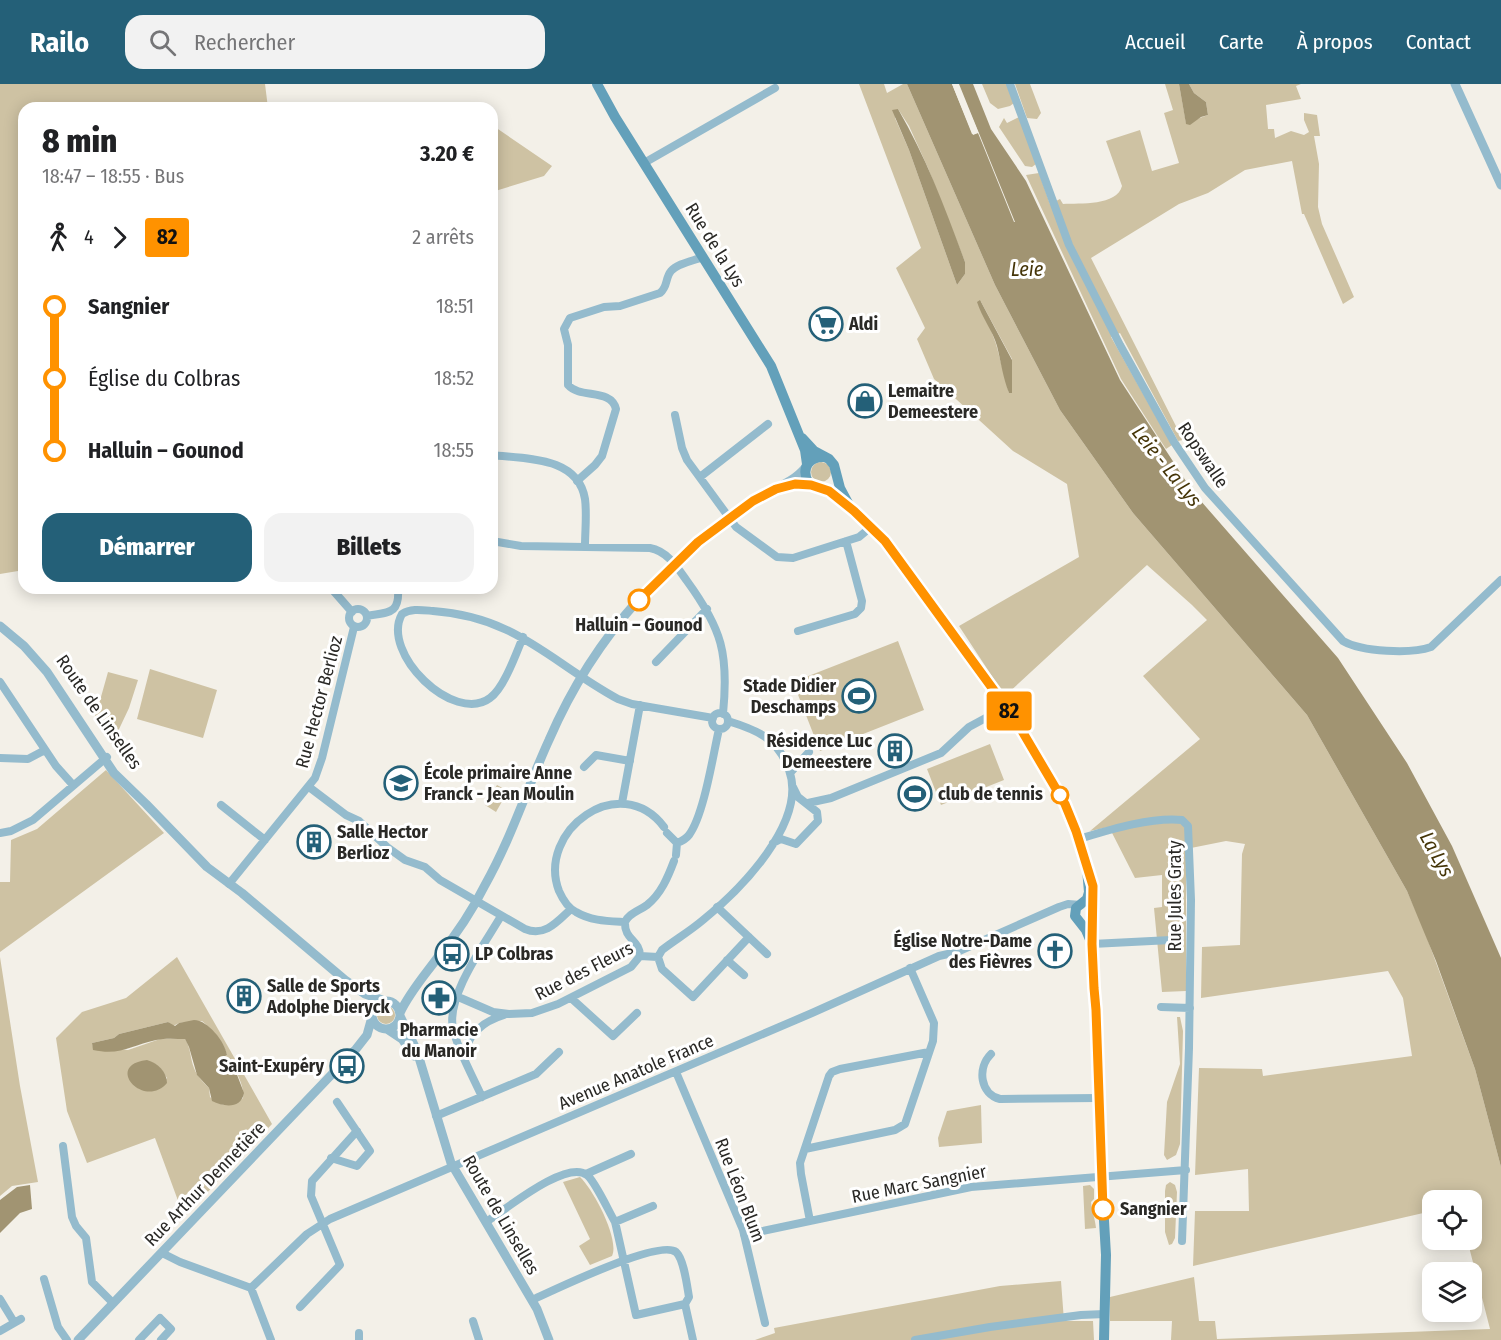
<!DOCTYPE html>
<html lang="fr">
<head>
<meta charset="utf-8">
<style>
	:root { --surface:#fff; --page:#f2f2f2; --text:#202124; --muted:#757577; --accent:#246078 }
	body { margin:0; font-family:"Fira Sans Condensed",sans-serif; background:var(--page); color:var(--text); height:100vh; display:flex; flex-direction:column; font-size:22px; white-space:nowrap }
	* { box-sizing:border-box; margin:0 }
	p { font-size:20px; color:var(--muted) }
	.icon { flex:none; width:33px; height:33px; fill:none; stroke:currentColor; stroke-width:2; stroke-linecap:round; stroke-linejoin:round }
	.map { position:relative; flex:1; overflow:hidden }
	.sheet { position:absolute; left:18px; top:18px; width:480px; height:492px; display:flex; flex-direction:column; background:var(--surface); border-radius:18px; box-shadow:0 3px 15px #0003 }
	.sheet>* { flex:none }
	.badge { padding:0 12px; border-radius:4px; font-size:21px; line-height:39px }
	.fabs { position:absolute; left:1422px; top:1106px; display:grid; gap:12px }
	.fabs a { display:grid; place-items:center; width:60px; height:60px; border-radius:12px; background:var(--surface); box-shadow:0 3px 15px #0003; font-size:30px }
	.map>.badge { position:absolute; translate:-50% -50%; box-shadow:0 0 0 3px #fff }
	.legs { display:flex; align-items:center; gap:9px; height:66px; padding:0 24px; font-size:20px }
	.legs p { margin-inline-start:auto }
	.overview { display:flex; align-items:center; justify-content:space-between; height:102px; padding:0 24px }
	h1 { font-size:33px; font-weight:800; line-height:45px }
	.cta { display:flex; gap:12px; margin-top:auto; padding:12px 24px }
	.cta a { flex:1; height:69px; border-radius:18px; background:var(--accent); color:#fff; font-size:24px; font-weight:800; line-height:69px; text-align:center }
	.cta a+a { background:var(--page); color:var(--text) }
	ul { padding:0 24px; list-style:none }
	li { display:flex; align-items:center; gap:21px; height:72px; font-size:22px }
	li i { display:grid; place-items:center; width:9px; height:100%; margin:0 8px; background:currentColor }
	li i::after { content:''; width:15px; height:15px; margin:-8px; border:4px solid; border-radius:50%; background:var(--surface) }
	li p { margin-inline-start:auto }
	li:first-child i { background:linear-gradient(#0000 50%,currentColor 0) }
	li:last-child i { background:linear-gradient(currentColor 50%,#0000 0) }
	header { display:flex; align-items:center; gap:36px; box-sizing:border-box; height:84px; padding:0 30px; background:var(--accent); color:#fff }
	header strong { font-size:28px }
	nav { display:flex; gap:33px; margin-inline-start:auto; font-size:21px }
	.search { width:420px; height:54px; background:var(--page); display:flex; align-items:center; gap:15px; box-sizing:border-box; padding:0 21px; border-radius:18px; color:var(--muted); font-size:22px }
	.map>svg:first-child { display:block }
</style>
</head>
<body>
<header>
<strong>Railo</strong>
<div class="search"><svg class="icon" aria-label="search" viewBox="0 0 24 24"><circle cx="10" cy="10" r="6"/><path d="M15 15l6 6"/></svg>Rechercher</div>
<nav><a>Accueil</a><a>Carte</a><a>À propos</a><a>Contact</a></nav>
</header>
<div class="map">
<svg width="1501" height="1256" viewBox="0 0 1501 1256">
	<rect width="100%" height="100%" fill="#f3f0e8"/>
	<!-- green -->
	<path fill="#cec2a3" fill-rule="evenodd" d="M0,0h265l3,24h-244v462l-24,4z
		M859,0h25l3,9 16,-9h4l88,201 65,125 73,103 174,202 100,176 16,36 52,142 26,98v173h-330l1,-19h-62v-24l84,-20 5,44h16l2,18 273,-10 -23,-90h5v-39h-40v11l-239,55 2,-55h54l-1,-42 -53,6 4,-107 63,1 1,7 149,-20 -9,-58 -15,-27 -187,27 1,-51 38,-2 2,-91 3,-10 -19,-3 -40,8v142l-24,1 -8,-84 8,-1v-32l-27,3 -26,-51 -19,4 110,-92 -57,-63 64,-56 -15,-15 -45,-40 -142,131 -46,-70 120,-69 -12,-73 -54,-33 -79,-72 -17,-40 8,-11 -29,-60 25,-20zM898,25l11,17 19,42 37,94v12l-8,11 -48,-135 -14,-32zM980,216l32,59v34h-3l-13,-49z
		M982,0h25l7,19 -4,3 -12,3 -8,-6z
		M1015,0h15l11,29 -4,6 -10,-1z
		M1165,0h14l7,39 22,-8 -2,-13 -12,-9 -5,-9h112l-5,2 5,13 -35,6 2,24h6l1,9 16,-7 13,4 5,-3 -5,-12v-7l13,2 3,21h-6l5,28 -1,43 4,17 32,73 -11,7 -39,-90h-2l-10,-53 -47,9 -37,23 -29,11 -88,54 92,182 -5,1 -58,-108 -9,4 61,108 -6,4 -45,-70 -95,-204 13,-2 11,31 10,-5 3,5c17,-1 54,2 59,-18l-16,-45 34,-11 12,41 27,-8 -15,-50 9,-3z
		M1019,33l17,47 -4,3 -7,-1 -26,-39 5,-9 3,5z
		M492,41l60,41 -8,10 -52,16z
		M811 388a10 10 0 1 1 20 0a10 10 0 1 1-20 0Z
		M898,557l26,69 -104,41 -27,-69z
		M150,585l67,21 -14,48 -66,-19z
		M108,588l30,8 -9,28 -17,36 -25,-42 12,2z
		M990,660l14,36 -63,25 -14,-36z
		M106,686l58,63 -164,119v-70h10l1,-42 26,-11z
		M497,701l11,6 -12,21 -11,-7z
		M0,873l20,129 18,96 -26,4 -12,10z
		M177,873l95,167 -88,93 -29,-79 -68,25 -20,-52 -11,-73 26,-26 44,-14zM202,937c11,9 21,20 25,34l-11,6 10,-3 5,1c4,12 14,27 12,39 -10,10 -23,9 -33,-1l-1,-9c-6,-6 -12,-12 -15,-20 -4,-10 -3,-20 -9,-29h-25l-32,11 -35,-3 -1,-4 22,-5 5,-4 49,-12 5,4 6,-3zM154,979l7,6 6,9 -6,10 -9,3z
		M377 931a9 9 0 1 1 18 0a9 9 0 1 1-18 0Z
		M1177,933h3l3,14 -3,113 -4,11 -9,5 -3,-5 3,-53 13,-38z
		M981,1021l1,38 -43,4 -1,-9 9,-27z
		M580,1093c13,12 40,62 32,79l-22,9 -11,-19 11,-7 -27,-57z
		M1170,1098l5,3 2,7 -2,46 -3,6 -3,1 -4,-13v-41l1,-6z
		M1090,1101l4,4v10l-3,3c1,10 4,16 5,26l-11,1 -2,-43z
		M1061,1197l3,40h29l1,19h-339l20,-7 -1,-5 226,-42z"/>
	<!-- water -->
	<path fill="#a19472" d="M907,0h45l20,50 6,-1 1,1 -21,-50h15l18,45 35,52 94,199 73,112 145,166 69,105 45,83 49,112v209l-26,-98 -39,-108 -29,-70 -100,-176 -174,-202 -73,-103 -65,-125z
		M1179,0h10l5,9 12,9 2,13 -7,2 -11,8 -4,-1z
		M898,25c28,48 48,101 67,153v12l-8,11 -48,-135 -17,-40z
		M980,216l32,60v33h-3c-6,-15 -8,-31 -12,-47 -4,-15 -15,-28 -20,-44z
		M194,936c14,0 31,22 33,35l-11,6 13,-3 2,1 13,34c-3,16 -20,14 -32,8l-3,-13 -12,-13 -8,-28 -4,-8c-9,0 -20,-1 -29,1 -24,5 -35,16 -63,10l-1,-7 22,-5 5,-4 49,-12 7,4 4,-3z
		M147,976c11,3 20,12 20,23 -23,27 -64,-18 -20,-23z
		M30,1101l2,24 -12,4 -20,20v-33l17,-13z"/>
	<!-- pier -->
	<path fill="#f3f0e8" d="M952,0h7l56,138h-1l-36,-89 -5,2z"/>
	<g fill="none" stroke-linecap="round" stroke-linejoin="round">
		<!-- minor -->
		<path stroke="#94bbcd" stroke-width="8" d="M1010,0l59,161 51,100 54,97 31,46 138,153c19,11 68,13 88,6l70,-67
			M644,79l131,-75
			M675,331l7,33 5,12 49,67 41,30 16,1 66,-21 12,-10
			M492,371c33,4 86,1 93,44 2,15 0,32 0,47
			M700,393l68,-53
			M577,397l18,-16 7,-9 14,-47c-5,-21 -36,-10 -48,-24v-40l-4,-16 6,-11 34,-11 16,-1 40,-13c8,-6 5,-15 11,-22 7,-8 22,-10 32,-14
			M492,457l29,5 129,2c17,3 27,19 37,33 35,48 42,73 36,133
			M331,504l21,24
			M349 534a9 9 0 1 1 18 0a9 9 0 1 1-18 0Z
			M367,532c21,-4 33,-1 31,-28
			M798,547l57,-17 6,-6 1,-7 -16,-60
			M523,553c-7,17 -19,51 -33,61 -36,27 -110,-45 -88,-84 9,-6 20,-4 31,-3 84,6 117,51 185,88l14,5 81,14
			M656,578l51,-53
			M0,598l56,84 17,19
			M712 637a8 8 0 1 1 16 0a8 8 0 1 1-16 0Z
			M0,674l28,1 17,-9
			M584,683l12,-12 34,6
			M790,689l19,-21
			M309,703l37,28 13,6 28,26 18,13 20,7 15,13 85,49c20,8 32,-7 46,-20
			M622,719l18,-98
			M808,719l23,-5 110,-45 28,-26 37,-20
			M221,721l44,35
			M664,743c-44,-58 -128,4 -105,64 4,9 9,17 17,21 15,9 32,9 49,10 4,-9 14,-11 22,-17 14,-11 21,-28 27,-44
			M0,749l11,-2 22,-11 74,-63
			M667,749l10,10 -1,12
			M1079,755c30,-9 71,-22 103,-19l6,6 3,74 -2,148 -7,193
			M677,759c5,-2 9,-4 12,-8 15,-20 24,-80 30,-106
			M773,759l8,-4 15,5 22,-23 -1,-9 -19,-15 -5,-10
			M229,800l86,-106 7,-20 32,-131
			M717,823l50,47
			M625,838c-1,18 15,18 15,34
			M1092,860l79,-4
			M640,872l18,1 4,-7c13,-10 28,-19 41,-30 37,-30 105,-98 86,-150 -11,-32 -32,-40 -61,-49
			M658,873l4,12 31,28 56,-60
			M727,876l17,15
			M456,912l37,16 16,2 23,-1 26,-9 73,-37 9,-11
			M571,914l42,38 24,-23
			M1161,923l29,1
			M991,970c-14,14 -11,40 9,45l98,-1
			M465,974c0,-23 19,-37 39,-43
			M676,988l67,158 22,93
			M482,1013c-8,-18 -25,-49 -29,-68 -7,-33 31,-84 48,-113
			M436,1032l100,-42 23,-22
			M63,1062l9,71 4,9 10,12 6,44 21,21
			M805,1065l90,-19 10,-6 28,-83 1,-18 -24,-55
			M331,1074l26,8 13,-15 -33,-49
			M586,1090l45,-20
			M810,1137l-9,-47 -1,-11 29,-87 3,-4 8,-3 89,-17
			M486,1138c18,-11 80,-63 101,-47 8,6 22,37 28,47l1,4 20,89 49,-11 4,-7c-2,-11 -5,-38 -13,-45 -17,-13 -122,38 -144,48
			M615,1138l38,-16
			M744,1151l227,-48 215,-17
			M162,1169l18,9 71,26 20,52
			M44,1195l14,48 9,13
			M251,1204l56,-54 23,-15 482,-206 127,-57 18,-4 102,-45 9,-3 13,1
			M0,1215l14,23
			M685,1220l8,36
			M300,1223l40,-42 -29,-69 1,-15 45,-50
			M473,1237l6,19
			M0,1247l21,-12
			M359,1249v7
			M139,1256l21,-22 11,11 -10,11
			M915,1256l75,-13 91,-12 24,-1"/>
		<!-- tertiary -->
		<path stroke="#94bbcd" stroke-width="9" d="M1455,0l46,101
			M0,542l24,20 23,26 67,101 32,31 61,63 35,26 103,87 20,14 20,7
			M372 931a14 14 0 1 1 28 0a14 14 0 1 1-28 0Z
			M400,929c9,-20 25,-38 38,-56 18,-22 34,-46 47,-72 26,-46 42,-97 64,-145 22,-51 53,-100 90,-141 34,-37 72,-68 113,-97 17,-12 40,-18 53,-34
			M400,932l17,35 34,112 86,146 12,31
			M387,945l15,10 12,17
			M78,1256l278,-291 11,-14 5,-18"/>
		<!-- secondary -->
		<path stroke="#63a0ba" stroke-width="10" d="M597,0l18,33 156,249 34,84 2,14
			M802,354l12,13 15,8 5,6 6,23 8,15
			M825,373c-16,-1 -24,11 -17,25l31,16 46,43 113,155 35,52 38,68 16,53 2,23 -2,7 -11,9 -1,8 11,14 6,14
			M1094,806l-2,54 4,61 4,147 6,103 -2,85"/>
	</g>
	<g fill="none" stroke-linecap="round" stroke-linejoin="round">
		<defs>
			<path id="line-1" d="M639,516l59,-58 55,-41 23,-12 19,-5 16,1 18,6 25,20 31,30 113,155 24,35 43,73 11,27 17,55 -1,58 2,44 2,22 7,199"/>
		</defs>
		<!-- line-1 casing -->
		<use href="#line-1" stroke="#fff" stroke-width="14"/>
		<!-- line-1 -->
		<use href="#line-1" stroke="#ff9200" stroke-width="9"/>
	</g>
	<!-- icons -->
	<defs>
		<symbol id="supermarket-ring" viewBox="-11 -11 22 22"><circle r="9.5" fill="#fff" stroke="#246078" stroke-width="1.5"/><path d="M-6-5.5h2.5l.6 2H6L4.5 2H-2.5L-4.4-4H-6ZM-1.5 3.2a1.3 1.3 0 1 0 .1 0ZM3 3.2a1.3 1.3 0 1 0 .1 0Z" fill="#246078"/></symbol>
		<symbol id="shop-ring" viewBox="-11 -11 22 22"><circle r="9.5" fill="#fff" stroke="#246078" stroke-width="1.5"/><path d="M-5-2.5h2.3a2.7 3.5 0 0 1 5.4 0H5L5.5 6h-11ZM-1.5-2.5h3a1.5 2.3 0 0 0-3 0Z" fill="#246078"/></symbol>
		<symbol id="stadium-ring" viewBox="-11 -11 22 22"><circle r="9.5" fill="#fff" stroke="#246078" stroke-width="1.5"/><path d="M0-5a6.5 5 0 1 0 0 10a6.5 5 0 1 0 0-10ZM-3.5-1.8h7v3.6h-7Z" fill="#246078"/></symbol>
		<symbol id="building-ring" viewBox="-11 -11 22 22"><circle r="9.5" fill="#fff" stroke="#246078" stroke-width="1.5"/><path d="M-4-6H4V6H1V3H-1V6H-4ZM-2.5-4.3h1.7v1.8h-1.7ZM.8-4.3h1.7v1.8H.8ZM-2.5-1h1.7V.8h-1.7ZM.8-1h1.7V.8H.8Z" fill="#246078"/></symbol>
		<symbol id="school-ring" viewBox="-11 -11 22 22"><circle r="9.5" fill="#fff" stroke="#246078" stroke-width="1.5"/><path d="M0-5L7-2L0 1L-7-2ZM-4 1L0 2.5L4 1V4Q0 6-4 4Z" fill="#246078"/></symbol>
		<symbol id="church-ring" viewBox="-11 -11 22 22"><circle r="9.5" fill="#fff" stroke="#246078" stroke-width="1.5"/><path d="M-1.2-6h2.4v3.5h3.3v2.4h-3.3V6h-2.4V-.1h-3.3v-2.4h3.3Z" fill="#246078"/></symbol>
		<symbol id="bus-ring" viewBox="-11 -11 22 22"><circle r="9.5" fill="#fff" stroke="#246078" stroke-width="1.5"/><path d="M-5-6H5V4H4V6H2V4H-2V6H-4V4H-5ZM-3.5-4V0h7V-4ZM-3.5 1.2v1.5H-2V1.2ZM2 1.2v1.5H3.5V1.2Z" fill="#246078"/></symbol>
		<symbol id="pharmacy-ring" viewBox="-11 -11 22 22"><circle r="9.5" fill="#fff" stroke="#246078" stroke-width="1.5"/><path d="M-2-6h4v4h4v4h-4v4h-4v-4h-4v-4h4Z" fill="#246078"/></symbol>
	</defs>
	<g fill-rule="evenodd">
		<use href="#supermarket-ring" x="807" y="221" width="38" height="38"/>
		<use href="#shop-ring" x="846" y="298" width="38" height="38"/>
		<use href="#stadium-ring" x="840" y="593" width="38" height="38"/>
		<use href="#building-ring" x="876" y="648" width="38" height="38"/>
		<use href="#school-ring" x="382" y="680" width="38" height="38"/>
		<use href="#stadium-ring" x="896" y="691" width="38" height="38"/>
		<use href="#building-ring" x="295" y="739" width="38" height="38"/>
		<use href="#church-ring" x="1036" y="848" width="38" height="38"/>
		<use href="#bus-ring" x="433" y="851" width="38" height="38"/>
		<use href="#building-ring" x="225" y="893" width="38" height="38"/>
		<use href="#pharmacy-ring" x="420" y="895" width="38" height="38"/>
		<use href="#bus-ring" x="328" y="963" width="38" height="38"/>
	</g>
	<!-- markers -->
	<g fill="#fff" stroke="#ff9200" stroke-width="3">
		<circle cx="639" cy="516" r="10"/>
		<circle cx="1060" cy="711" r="8"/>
		<circle cx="1103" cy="1125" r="10"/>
	</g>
	<g text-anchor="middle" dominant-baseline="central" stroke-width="6" stroke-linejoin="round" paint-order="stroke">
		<!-- street labels -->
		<g font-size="18" fill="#2a2926" stroke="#fff">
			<text transform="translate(715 161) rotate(58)">Rue de la Lys</text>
			<text transform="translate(1203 371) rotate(56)">Ropswalle</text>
			<text transform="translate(319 618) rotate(-75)">Rue Hector Berlioz</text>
			<text transform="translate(99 628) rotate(55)">Route de Linselles</text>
			<text transform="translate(1175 812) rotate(-90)">Rue Jules Graty</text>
			<text transform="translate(584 887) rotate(-27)">Rue des Fleurs</text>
			<text transform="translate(636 988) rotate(-23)">Avenue Anatole France</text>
			<text transform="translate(205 1100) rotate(-46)">Rue Arthur Dennetière</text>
			<text transform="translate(919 1100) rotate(-11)">Rue Marc Sangnier</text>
			<text transform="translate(740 1106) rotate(69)">Rue Léon Blum</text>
			<text transform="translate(501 1131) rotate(60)">Route de Linselles</text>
		</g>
		<!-- poi labels -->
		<g font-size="18" font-weight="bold" fill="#2a2926" stroke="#fff" text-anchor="start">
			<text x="849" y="240">Aldi</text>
			<text x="888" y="307">Lemaitre<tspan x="888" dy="21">Demeestere</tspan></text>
			<text x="836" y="602" text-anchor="end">Stade Didier<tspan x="836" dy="21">Deschamps</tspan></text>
			<text x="872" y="657" text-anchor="end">Résidence Luc<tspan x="872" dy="21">Demeestere</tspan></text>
			<text x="424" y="689">École primaire Anne<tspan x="424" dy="21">Franck - Jean Moulin</tspan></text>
			<text x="938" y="710">club de tennis</text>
			<text x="337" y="748">Salle Hector<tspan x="337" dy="21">Berlioz</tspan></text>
			<text x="1032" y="857" text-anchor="end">Église Notre-Dame<tspan x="1032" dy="21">des Fièvres</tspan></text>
			<text x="475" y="870">LP Colbras</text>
			<text x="267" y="902">Salle de Sports<tspan x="267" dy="21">Adolphe Dieryck</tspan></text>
			<text x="439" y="946" text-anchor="middle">Pharmacie<tspan x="439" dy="21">du Manoir</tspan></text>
			<text x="324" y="982" text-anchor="end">Saint-Exupéry</text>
		</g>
		<!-- stop labels -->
		<g font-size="18" font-weight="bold" fill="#2a2926" stroke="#fff">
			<text x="639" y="541">Halluin – Gounod</text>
			<text x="1120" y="1125" text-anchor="start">Sangnier</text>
		</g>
		<!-- water labels -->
		<g font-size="20" font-style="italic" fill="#453508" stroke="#fff">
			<text x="1027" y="185">Leie</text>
			<text transform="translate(1167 382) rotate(51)">Leie - La Lys</text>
			<text transform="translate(1437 770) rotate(61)">La Lys</text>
		</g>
	</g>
</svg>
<div class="fabs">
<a><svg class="icon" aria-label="locate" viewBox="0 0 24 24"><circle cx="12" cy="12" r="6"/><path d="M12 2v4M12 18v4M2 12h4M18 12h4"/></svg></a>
<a><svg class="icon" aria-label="layers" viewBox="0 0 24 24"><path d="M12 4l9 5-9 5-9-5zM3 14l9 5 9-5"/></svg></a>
</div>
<b class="badge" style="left:1009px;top:627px;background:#ff9200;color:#111">82</b>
<section class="sheet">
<div class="overview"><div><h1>8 min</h1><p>18:47 – 18:55 · Bus</p></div><b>3.20 €</b></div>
<div class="legs"><svg class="icon" aria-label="walk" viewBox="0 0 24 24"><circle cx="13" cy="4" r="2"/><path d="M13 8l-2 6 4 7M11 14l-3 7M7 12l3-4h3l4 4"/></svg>4<svg class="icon" aria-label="forward" viewBox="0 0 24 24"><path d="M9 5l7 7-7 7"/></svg><b class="badge" style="background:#ff9200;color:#111">82</b><p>2 arrêts</p></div>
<ul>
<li><i style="color:#ff9200"></i><b>Sangnier</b><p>18:51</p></li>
<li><i style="color:#ff9200"></i><span>Église du Colbras</span><p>18:52</p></li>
<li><i style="color:#ff9200"></i><b>Halluin – Gounod</b><p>18:55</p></li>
</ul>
<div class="cta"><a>Démarrer</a><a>Billets</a></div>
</section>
</div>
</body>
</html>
